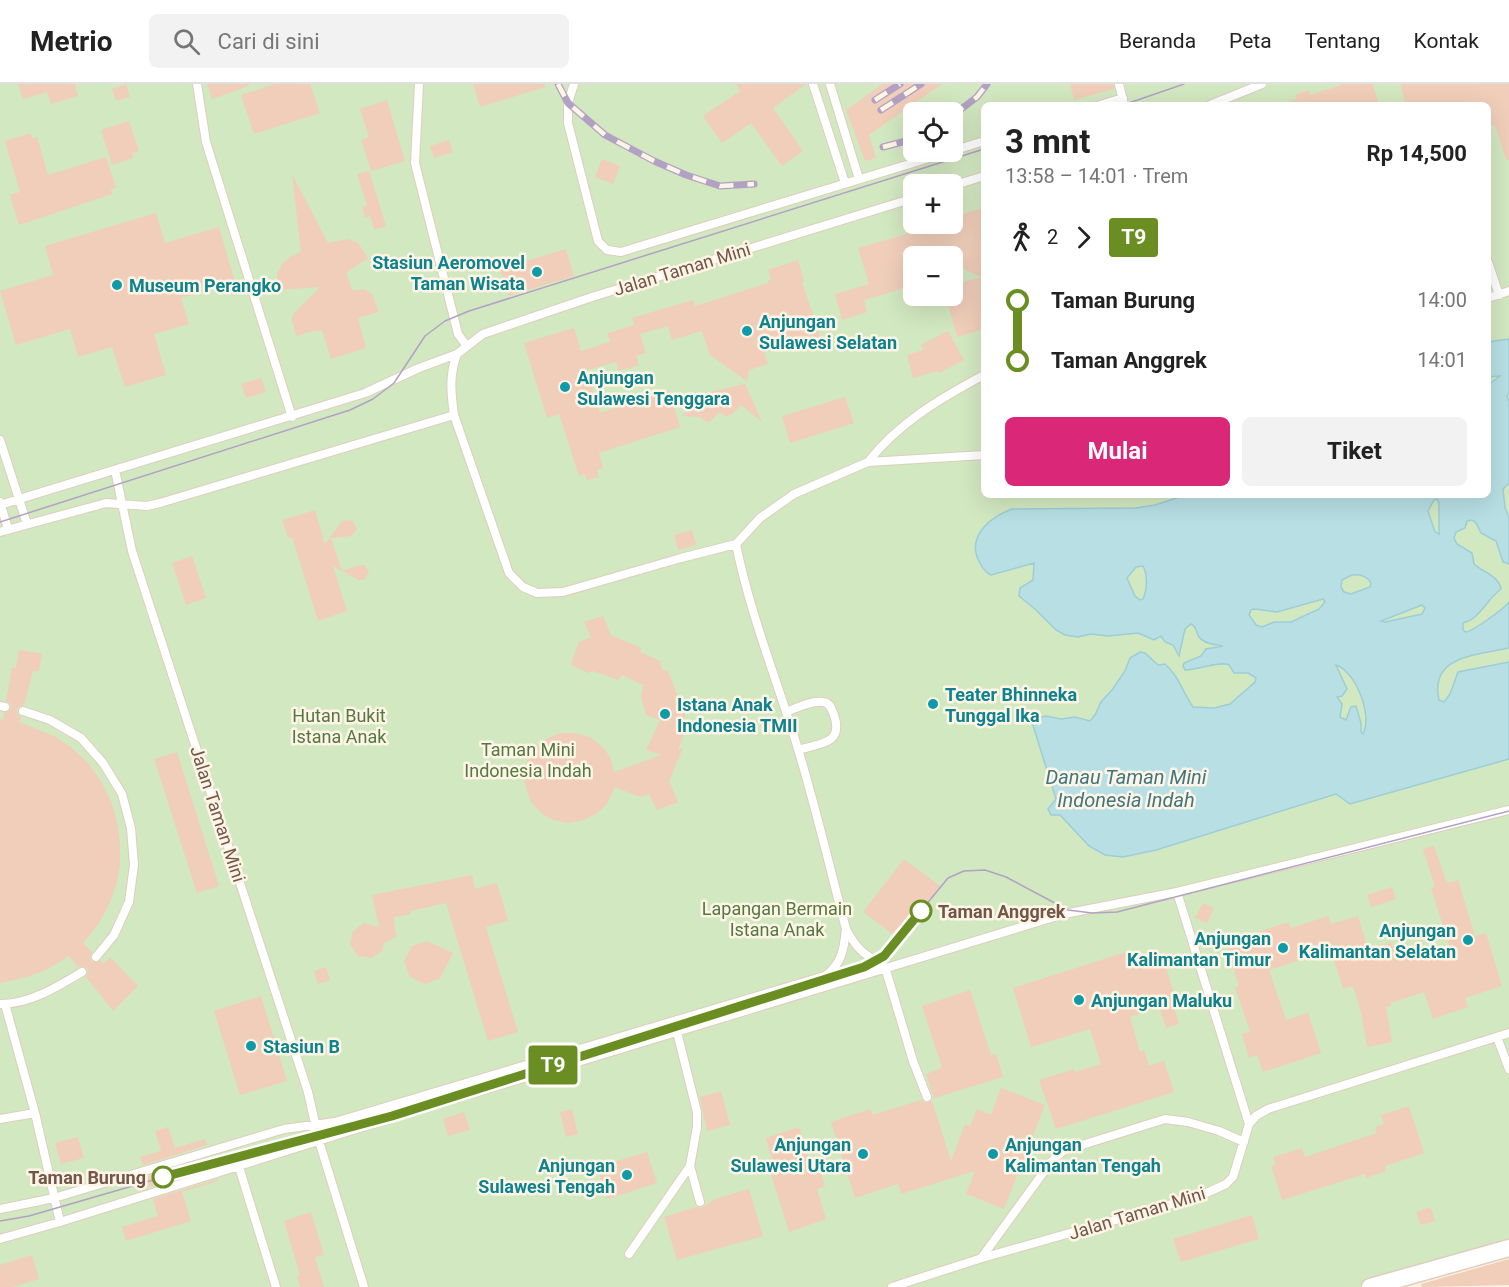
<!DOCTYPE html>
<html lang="id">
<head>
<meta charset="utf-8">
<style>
	:root { --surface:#fff; --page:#f2f2f2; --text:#222; --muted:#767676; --line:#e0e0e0; --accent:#db2777 }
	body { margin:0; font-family:Roboto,sans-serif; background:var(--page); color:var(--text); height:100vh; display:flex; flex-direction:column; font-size:22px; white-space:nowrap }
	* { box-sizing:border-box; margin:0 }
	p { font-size:20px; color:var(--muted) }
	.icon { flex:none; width:33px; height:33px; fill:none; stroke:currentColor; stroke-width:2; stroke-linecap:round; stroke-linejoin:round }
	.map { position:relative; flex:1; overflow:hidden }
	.details { position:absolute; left:981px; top:18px; width:510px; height:396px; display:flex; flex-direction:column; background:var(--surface); border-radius:9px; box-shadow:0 6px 24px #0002 }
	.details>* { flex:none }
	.badge { padding:0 12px; border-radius:4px; font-size:21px; line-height:39px }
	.fabs { position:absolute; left:903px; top:18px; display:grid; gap:12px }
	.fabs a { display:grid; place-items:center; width:60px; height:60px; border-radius:9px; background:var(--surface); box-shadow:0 6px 24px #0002; font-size:30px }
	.map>.badge { position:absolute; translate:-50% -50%; box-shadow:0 0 0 3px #fff }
	.legs { display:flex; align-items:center; gap:9px; height:66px; padding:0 24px; font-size:20px }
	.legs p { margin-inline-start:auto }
	.head { display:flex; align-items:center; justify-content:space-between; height:102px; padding:0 24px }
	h1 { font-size:33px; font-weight:700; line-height:45px }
	.button { display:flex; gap:12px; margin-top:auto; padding:12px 24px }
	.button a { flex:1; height:69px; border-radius:9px; background:var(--accent); color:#fff; font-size:24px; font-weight:700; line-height:69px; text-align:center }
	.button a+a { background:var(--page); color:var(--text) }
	ul { padding:0 24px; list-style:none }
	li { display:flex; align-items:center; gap:21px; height:60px; font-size:22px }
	li i { display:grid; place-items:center; width:9px; height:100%; margin:0 8px; background:currentColor }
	li i::after { content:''; width:15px; height:15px; margin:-8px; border:4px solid; border-radius:50%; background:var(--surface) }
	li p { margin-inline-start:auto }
	li:first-child i { background:linear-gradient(#0000 50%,currentColor 0) }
	li:last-child i { background:linear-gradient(currentColor 50%,#0000 0) }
	header { display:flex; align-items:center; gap:36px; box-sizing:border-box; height:84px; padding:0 30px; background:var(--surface); border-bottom:2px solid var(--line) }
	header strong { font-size:28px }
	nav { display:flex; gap:33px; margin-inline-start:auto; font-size:21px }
	.search { width:420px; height:54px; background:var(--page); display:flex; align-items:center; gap:15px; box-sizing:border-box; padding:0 21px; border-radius:9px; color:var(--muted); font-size:22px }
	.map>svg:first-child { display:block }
</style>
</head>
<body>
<header>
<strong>Metrio</strong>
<div class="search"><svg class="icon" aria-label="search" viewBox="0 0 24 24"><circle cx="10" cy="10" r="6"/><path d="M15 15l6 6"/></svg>Cari di sini</div>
<nav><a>Beranda</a><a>Peta</a><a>Tentang</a><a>Kontak</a></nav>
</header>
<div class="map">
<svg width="1509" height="1203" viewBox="0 0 1509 1203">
	<rect width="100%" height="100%" fill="#fcf1e1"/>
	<!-- green -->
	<path fill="#d2e8c1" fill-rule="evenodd" d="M0,0h1509v1162l-149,41h-1360zM984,21h504v390h-504zM914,28h38v40h-38zM914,100h38v40h-38zM914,172h38v40h-38z"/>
	<!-- water -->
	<path fill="#b7dfe4" stroke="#9dced6" stroke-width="1.5" fill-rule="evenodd" d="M1509,255v54l-2,3 2,6v81l-6,6 2,19 4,9v47l-6,-2 -7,-21 -15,-8 -5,-10 -4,-3 -5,1 -2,7 -9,4 -2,6 3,6 15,9 2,11c9,8 25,12 27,25 -14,10 -21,30 -38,34v7l3,2c7,-1 38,-23 43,-30v46c-31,7 -80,7 -70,52l5,2 6,-8 8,-22 51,-10v97l-159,45 -14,-10 -180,56 -33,7 -18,-2 -16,-9 -29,-31h-9l-3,-6 8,-10 -25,-80 15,-3 15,3 14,-2 15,4 5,-6 6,-13 11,-12 13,-19 5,-13 10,-6 5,1 13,12 7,-1c14,12 18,29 28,43l21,1 16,-4 25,-22 1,-4 -8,-5h-14c-2,-3 -3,-6 -5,-8 -8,-5 -34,6 -44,5l-2,-4 1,-3 17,-7 5,-7 17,-3c-7,-1 -19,-2 -24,-9 -4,-6 -1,-9 -8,-13l-6,5 -6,27 -6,-11 -8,-3 -4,-6 -7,4 -16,-7 -30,3 -17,-2 -13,3 -13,-2 -9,-5 -20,-20 -17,-14 1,-8 13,-8 1,-17 -43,12c-8,-4 -10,-10 -14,-18 -8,-24 16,-41 35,-48l124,-1 19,-3 31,-10h302v-110l12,-9 -12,1v-35zM1437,415l2,4v31l-4,-2 -7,-21 6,-11zM1143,482c5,9 4,24 0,33l-3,1 -5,-4 -8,-18 9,-11zM1352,491c8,-1 15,1 19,8l-1,4 -19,7 -7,-2 -3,-5 1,-7zM1323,515l2,3 -6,7 -28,13h-17l-12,5 -6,-2 -7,-10 2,-5 3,-1 23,3zM1422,521l3,3 -3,6 -37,8 -4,-1zM1336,581c19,6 37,49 27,69l-2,-2v-9l-5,-17 -5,1 -5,13 -6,-3 2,-13 -5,-7 5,-1 5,-7z"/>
	<!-- building -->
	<path fill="#f0ceba" d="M18,0h57l3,12 -27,8 -4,-12 -24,7z
		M126,0l4,13 -14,4 -4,-12z
		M207,0h42v2l-37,13z
		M275,0h35l10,29 -66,21 -13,-39z
		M473,0h72v3l-65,20z
		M736,0h70l-33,24 30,43 -21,15 -31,-43 -29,20 -19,-27 37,-25z
		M883,0h59l-73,51 7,23 -11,3 -19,-51z
		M1070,0h43l1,5 -40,11z
		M1344,0h29l5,18 -9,3h-82v-3l10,-3 -2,-4 14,-5 1,5z
		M1400,0h109v76h-3l-11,-35 -7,2v-22h-82z
		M387,16l18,61 -34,10 -10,-31 8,-3 -9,-28z
		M129,37l10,30 -7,2 1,5 -21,7 -11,-35z
		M31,49l1,5 5,-1 11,38 58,-18 10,31 -5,1 1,5 -93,31 -9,-30 10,-3 -15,-51z
		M449,56l4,12 -19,6 -4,-12z
		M602,75l18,7 -7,18 -18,-7z
		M369,87l17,55 -12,4 -4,-14 -5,2 -3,-11 5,-2 -10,-31z
		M292,90l36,69 20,-4 10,4 10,15 -22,15 7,18 10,-2 9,5 7,18 -21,6 8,30 -35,11 -9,-29 -5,2 -1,-2 -20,6 -4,-16 1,-6 27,-27 -43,3v-16l5,-10 8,-7 11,-5z
		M984,124v121l-27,8 -11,-41h6v-11l29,-8 -29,-13v-8h-38v29l-50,15 3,12 -25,8 -7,-26 34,-10 -11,-36 84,-24h10v-7z
		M156,129l9,30 54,-16 16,55 -54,16 8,26 -35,10 12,41 -41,12 -13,-40 -34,10 -8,-28 -54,16 -16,-54 53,-16 -8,-29z
		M566,165l8,27 -66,20 -8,-27z
		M798,176l6,21 -2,1 19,57 -33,10 -1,-3 -23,7 4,11 -19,6 -2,11 -37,-26 -8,-24 -30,9 -4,-14 -28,8 6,19 -10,3 3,9 -20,6 -3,-9 -29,8 13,43 69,-23 11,37 -81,26 4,15 -6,2 2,7 -12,3 -2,-6 -6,2 -20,-62 -12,4 -23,-75 50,-15 7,23 29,-9 -2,-9 26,-8 -2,-7 61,-18 2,6 73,-23v-2l3,-1 -3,-10z
		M948,247l16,29 -25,13 -1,-2 -25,7 -6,-23 16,-5 -2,-5z
		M261,294l5,14 -20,6 -5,-14z
		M745,300l17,38 -21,-17 -10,10 -5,1 -7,-4 -8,9 -5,1 -6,-5 -18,-1 15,-12v-9z
		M845,313l9,26 -64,20 -8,-27z
		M315,426l10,34 17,-23 10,-1 5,9 -6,7 -20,2 11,33 -9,-5 14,45 -29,10 -26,-84 -4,1 -6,-18z
		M692,446l4,15 -18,5 -4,-15z
		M192,472l14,42 -20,7 -14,-42z
		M360,481h5l4,8 -5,7h-5l-17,-9z
		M603,532l8,19 30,13 -1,4 20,9 2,9 6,1 17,44 -1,7 2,8 -8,19 5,-1 -14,33 9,21 -21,8 -8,-16 -9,3 -25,-10 -8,17 -11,10 -15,7 -14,2 -14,-3 -12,-7 -10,-11 -5,-13 -2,-14 3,-14 8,-12 11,-10 14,-6h15l15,4 13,10 8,12 3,13 48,-17 -16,-5 14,-30 -14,-5 -5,-19 2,-11 -21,-10 -4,5 -25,-9 -5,2 -17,-9 8,-22 12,-5 -7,-15z
		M19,566l23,4 -3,17h-6l-9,34 -7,3v5l4,4 -2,5 35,14 18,12 16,15 13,18 10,20 6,20 3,22v22l-4,21 -8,21 -11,19 -14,17 9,9 -2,5 2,5 9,-1 2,3 7,-7 28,29 -25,25 -27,-34 2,-5 -1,-4 -5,-2 -4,1 -9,-11 -21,13 -21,8 -27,6v-264l3,1 1,-7 7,-4v-5l-5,-3 6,-34 4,1z
		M177,668l42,134 -22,7 -43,-134z
		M1434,762l13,37 11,-3 17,56 11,-3 16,53 -37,12 3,9 -35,12 -9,-27 -34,11 1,3 -5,1 6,35 -25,5 -6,-35 -8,-26 -10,3 -12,-39 -62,20 17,50 22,-7 13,40 -58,19 -6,-17 -8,3 -7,-24 8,-2 -15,-45 4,-1 -12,-37 35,-12 -2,-6 29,-9 2,6 37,-12 3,8 27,-8 10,33 23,-7 2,5 3,-1 5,14 48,-15 -18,-57 4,-1 -12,-38z
		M904,775l36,27 -41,53 -36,-27z
		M472,791l3,14 22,-6 11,38 -22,6 32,105 -30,9 -42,-138 -36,8 1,3 -17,3 1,13 2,6 -13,7 -2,8 -11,7 -13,-2 -8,-12 3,-13 11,-8 15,4 -7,-32z
		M1392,803l4,12 -25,8 -4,-12z
		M1203,819l11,5 -7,15 -12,-5z
		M427,857l26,12 -13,25 -15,6 -15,-7 -6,-16 8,-15z
		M1126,868l3,9 32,-9 13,41 -4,1 9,30 -13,4 -7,-21 -29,10 10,35 4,-2 5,16 15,-5 10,31 -118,37 -17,-49 35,-11 1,3 26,-8 -11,-35 -59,18 -18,-59z
		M326,883l4,13 -12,4 -4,-13z
		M970,906l21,65 5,-1 7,23 -69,21 -8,-24 16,-6 -20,-62z
		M261,912l26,85 -47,14 -26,-84z
		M1001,1004l44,17 -41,104 -38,-15 9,-23 -74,23 -3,-10 -43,14 -24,-76 39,-13 2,6 49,-15 6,3 5,-2 19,60 14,-37 5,2 7,-17 14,6z
		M721,1007l9,34 -23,6 -7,-34z
		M1409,1022l15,47 -39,13 1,5 -20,7 -1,-4 -83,26 -11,-34 5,-1 -3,-8 29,-9 3,9 72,-24 -2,-6 9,-3 -3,-9z
		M572,1025l6,25 -12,3 -6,-25z
		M464,1028l6,18 -22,6 -5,-17z
		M168,1043l7,21 30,-9 2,6 -64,20 -3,-8 21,-6 -6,-20z
		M799,1043l10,32 7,-2 9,29 -8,3 9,30 -37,13 -19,-61 5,-1 -9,-32z
		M78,1053l6,21 -23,6 -6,-21z
		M647,1068l10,31 -50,16 -10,-32z
		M211,1074l3,9 -65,20 -3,-10z
		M218,1095v2l-36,11 9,29 -65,20 -4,-14 36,-11 -5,-17z
		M749,1105l14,47 -86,24 -13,-43 32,-10 6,1 13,-9z
		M1431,1123l4,14 -14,4 -5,-13z
		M311,1128l13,43 -9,2 9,30h-24l-3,-11 3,-1 -16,-54z
		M1252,1131l7,24 -78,23 -8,-23z
		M32,1171l7,24 -26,8h-13v-22z
		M1509,1175v26l-87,2 -1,-3z"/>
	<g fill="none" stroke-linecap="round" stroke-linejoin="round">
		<defs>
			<path id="lane" d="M197,0l9,58 86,275
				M419,0l-4,79 43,171 8,11
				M574,0l-6,19v20l30,118 9,9 14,2 328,-100
				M813,0l32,99
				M830,0l29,95
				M1119,0l5,21
				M1100,21l23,-7
				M1210,21l52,-21
				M952,67l32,-10
				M952,102l32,-10
				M1488,178l11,33
				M1488,214l21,-7
				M457,270c-8,21 -6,39 -3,61l55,158 14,14 14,6 26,-1 118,-34 55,-14
				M0,356l27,84
				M868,378c30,-39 73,-64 116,-87
				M115,386l17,81 176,541 11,49 45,146
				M0,418l8,27
				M0,421l365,-112 54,-25 38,-14 26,-20 109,-37 322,-99
				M0,448l106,-29 41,3 13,-3 294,-88
				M0,622l5,1
				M23,627l27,9 31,18 22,25 19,31 9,34 3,37 -5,37 -15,33 -18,22
				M786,628c10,-4 26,-12 37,-10 7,1 8,6 11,13 10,29 -14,28 -35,35
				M1177,808l72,232
				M885,883c-20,-12 -28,-17 -39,-38 -16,-60 -30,-121 -48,-180 -21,-69 -48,-135 -62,-205l24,-26 34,-24 74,-32 116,-7
				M885,883l28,94 14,36
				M0,920c30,0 57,-17 82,-32
				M5,920l30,109 25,109
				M1497,953l12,32
				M0,1035l35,-6
				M690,1082l10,36
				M239,1083l37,120
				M0,1125l54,-11 230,-69 51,-7 490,-146c17,-12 19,-27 21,-47
				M0,1155l60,-17 379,-119 142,-42 483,-147 113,-22 332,-82
				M629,1170l61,-88 7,-39v-15l-20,-80
				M982,1173l69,-95 12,-11 102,-32 23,3 31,9 25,11
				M892,1203l90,-29 218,-62 26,-12 7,-7 16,-53 7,-8 12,-7 241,-76"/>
			<path id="street" d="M1370,1203l139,-39"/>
		</defs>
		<!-- lane casing -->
		<use href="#lane" stroke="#dfcdbe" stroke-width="10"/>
		<!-- street casing -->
		<use href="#street" stroke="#dfcdbe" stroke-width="19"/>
		<!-- lane -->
		<use href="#lane" stroke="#fff" stroke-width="8"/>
		<!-- street -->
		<use href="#street" stroke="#fff" stroke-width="16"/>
		<!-- tram -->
		<path stroke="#b3a1c4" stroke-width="1.5" d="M1123,21l61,-21
			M0,438l350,-112 23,-11 21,-16 31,-47 20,-15 24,-10 515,-162
			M0,1137l29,-5 214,-62 149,-38 472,-149 20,-11 64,-78 16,-7 21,-1 21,7 62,33 24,3 25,-1 392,-101"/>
		<defs>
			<path id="rail" d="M558,0l10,19 37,32 49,26 32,14 34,11 34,-2
				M875,16l25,-16
				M881,26l40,-26
				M952,32l25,-19 10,-13
				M883,63l31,-8"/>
		</defs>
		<!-- rail casing -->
		<use href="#rail" stroke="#b3a1c4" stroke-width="7"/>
		<!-- rail -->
		<use href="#rail" stroke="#fff5e7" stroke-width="4.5" stroke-dasharray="14" stroke-linecap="butt"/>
	</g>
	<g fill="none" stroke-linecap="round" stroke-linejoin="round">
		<defs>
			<path id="line-1" d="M163,1093l229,-61 472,-149 20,-11 37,-45"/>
		</defs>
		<!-- line-1 casing -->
		<use href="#line-1" stroke="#fff" stroke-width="14"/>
		<!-- line-1 -->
		<use href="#line-1" stroke="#6b8e23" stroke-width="9"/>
	</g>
	<!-- markers -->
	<g fill="#0f9aa8" stroke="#fff5e7" stroke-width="2">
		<circle cx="537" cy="188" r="6"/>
		<circle cx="117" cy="201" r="6"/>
		<circle cx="747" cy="247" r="6"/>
		<circle cx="565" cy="303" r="6"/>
		<circle cx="933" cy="620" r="6"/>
		<circle cx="665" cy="630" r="6"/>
		<circle cx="1468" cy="856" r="6"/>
		<circle cx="1283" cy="864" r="6"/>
		<circle cx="1079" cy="916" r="6"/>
		<circle cx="251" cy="962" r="6"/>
		<circle cx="863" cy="1070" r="6"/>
		<circle cx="993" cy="1070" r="6"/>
		<circle cx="627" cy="1091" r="6"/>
	</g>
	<g fill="#fff" stroke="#6b8e23" stroke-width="3">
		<circle cx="921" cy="827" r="10"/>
		<circle cx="163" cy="1093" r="10"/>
	</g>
	<g text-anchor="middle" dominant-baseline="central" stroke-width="5" stroke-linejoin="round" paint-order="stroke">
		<!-- culture labels -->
		<g font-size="18" font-weight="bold" fill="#0d838f" stroke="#fff5e7" text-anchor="start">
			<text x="525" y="178" text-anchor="end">Stasiun Aeromovel<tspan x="525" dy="21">Taman Wisata</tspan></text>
			<text x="129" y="201">Museum Perangko</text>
			<text x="759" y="237">Anjungan<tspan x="759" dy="21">Sulawesi Selatan</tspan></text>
			<text x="577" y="293">Anjungan<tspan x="577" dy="21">Sulawesi Tenggara</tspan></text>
			<text x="945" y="610">Teater Bhinneka<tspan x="945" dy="21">Tunggal Ika</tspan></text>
			<text x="677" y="620">Istana Anak<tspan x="677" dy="21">Indonesia TMII</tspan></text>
			<text x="1456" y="846" text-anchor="end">Anjungan<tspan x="1456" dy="21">Kalimantan Selatan</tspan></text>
			<text x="1271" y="854" text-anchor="end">Anjungan<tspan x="1271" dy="21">Kalimantan Timur</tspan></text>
			<text x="1091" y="916">Anjungan Maluku</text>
			<text x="263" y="962">Stasiun B</text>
			<text x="851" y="1060" text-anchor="end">Anjungan<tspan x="851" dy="21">Sulawesi Utara</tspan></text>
			<text x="1005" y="1060">Anjungan<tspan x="1005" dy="21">Kalimantan Tengah</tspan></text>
			<text x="615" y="1081" text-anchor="end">Anjungan<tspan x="615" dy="21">Sulawesi Tengah</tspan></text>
		</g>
		<!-- street labels -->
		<g font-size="18" fill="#725749" stroke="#fff5e7">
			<text transform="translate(682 185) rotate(-17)">Jalan Taman Mini</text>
			<text transform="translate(218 730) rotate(72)">Jalan Taman Mini</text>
			<text transform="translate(1137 1129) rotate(-17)">Jalan Taman Mini</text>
		</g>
		<!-- park labels -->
		<g font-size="18" fill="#537842" stroke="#fff5e7">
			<text x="339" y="631">Hutan Bukit<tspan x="339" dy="21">Istana Anak</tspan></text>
			<text x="528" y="665">Taman Mini<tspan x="528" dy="21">Indonesia Indah</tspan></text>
			<text x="777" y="824">Lapangan Bermain<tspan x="777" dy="21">Istana Anak</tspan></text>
		</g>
		<!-- stop labels -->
		<g font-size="18" font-weight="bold" fill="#725749" stroke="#fff5e7" text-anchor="start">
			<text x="938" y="827">Taman Anggrek</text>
			<text x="146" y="1093" text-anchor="end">Taman Burung</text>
		</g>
		<!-- water labels -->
		<g font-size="20" font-style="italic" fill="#40767f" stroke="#fff5e7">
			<text x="1126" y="693">Danau Taman Mini<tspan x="1126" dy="23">Indonesia Indah</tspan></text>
		</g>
	</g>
</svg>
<div class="fabs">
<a><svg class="icon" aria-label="locate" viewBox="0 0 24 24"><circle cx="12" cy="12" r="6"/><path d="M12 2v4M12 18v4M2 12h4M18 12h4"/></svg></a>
<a>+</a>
<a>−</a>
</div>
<b class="badge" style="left:553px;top:981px;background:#6b8e23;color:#fff">T9</b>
<section class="details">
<div class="head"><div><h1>3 mnt</h1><p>13:58 – 14:01 · Trem</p></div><b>Rp 14,500</b></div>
<div class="legs"><svg class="icon" aria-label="walk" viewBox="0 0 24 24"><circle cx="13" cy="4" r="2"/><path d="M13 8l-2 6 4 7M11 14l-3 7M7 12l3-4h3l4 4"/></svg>2<svg class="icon" aria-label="forward" viewBox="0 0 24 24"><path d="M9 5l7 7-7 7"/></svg><b class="badge" style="background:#6b8e23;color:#fff">T9</b></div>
<ul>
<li><i style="color:#6b8e23"></i><b>Taman Burung</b><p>14:00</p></li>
<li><i style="color:#6b8e23"></i><b>Taman Anggrek</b><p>14:01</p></li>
</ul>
<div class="button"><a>Mulai</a><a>Tiket</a></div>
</section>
</div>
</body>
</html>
